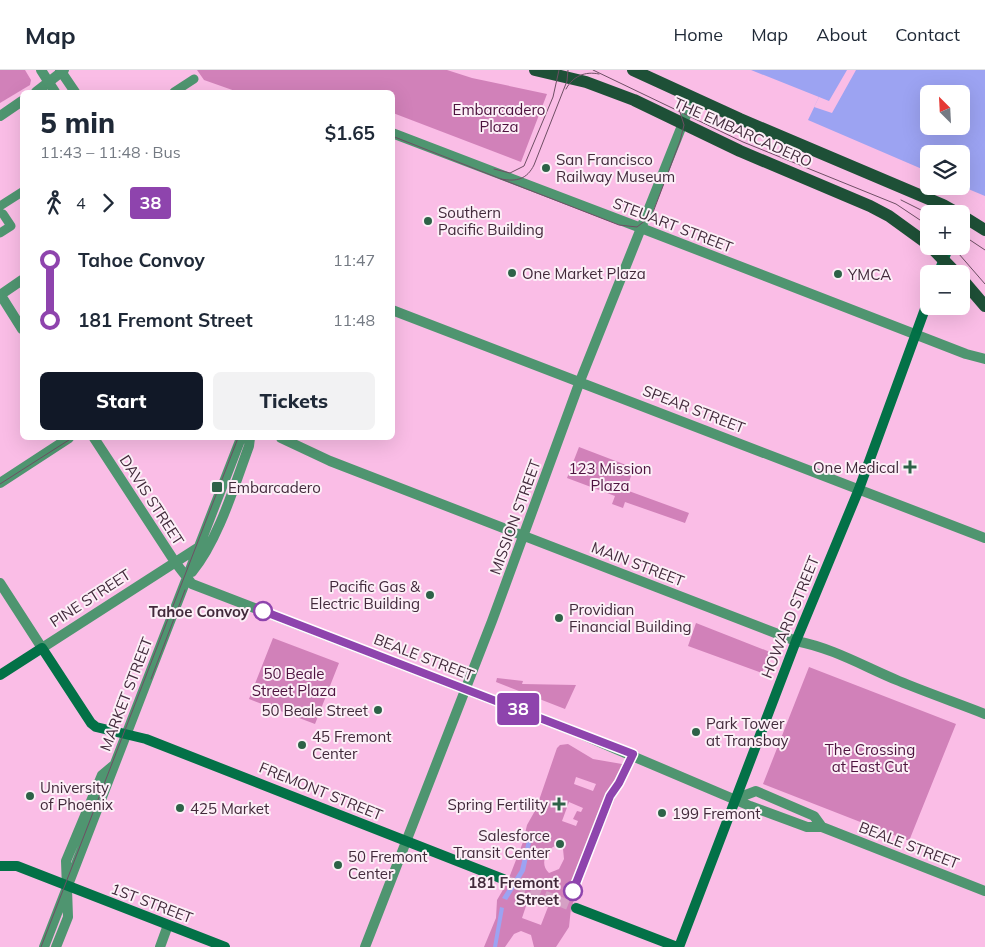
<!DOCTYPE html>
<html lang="en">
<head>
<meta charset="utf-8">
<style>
	:root { --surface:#fff; --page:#f2f2f3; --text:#1f2937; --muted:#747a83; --line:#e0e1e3; --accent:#111827 }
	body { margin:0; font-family:Mulish,sans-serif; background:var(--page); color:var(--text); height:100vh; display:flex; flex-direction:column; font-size:19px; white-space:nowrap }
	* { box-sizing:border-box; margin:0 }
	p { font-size:16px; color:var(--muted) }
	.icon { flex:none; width:28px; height:28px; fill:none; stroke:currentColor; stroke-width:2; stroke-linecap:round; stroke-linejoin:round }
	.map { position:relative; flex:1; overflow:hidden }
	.details { position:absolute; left:20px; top:20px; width:375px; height:350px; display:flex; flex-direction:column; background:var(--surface); border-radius:8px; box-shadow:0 5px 20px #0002 }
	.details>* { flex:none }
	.badge { padding:0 10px; border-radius:4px; font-size:18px; line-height:32px }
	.needle { width:32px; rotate:336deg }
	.tools { position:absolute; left:920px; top:15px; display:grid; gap:10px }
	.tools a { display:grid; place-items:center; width:50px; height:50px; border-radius:8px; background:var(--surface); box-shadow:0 5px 20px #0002; font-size:25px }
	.map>.badge { position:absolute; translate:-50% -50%; box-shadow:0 0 0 2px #fff }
	.legs { display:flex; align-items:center; gap:8px; height:55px; padding:0 20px; font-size:16px }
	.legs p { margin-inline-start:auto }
	.head { display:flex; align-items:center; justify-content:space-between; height:85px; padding:0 20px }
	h1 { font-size:28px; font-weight:800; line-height:38px }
	.cta { display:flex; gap:10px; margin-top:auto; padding:10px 20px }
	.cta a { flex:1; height:58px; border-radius:8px; background:var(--accent); color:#fff; font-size:20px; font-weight:800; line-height:58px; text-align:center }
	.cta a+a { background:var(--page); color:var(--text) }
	ul { padding:0 20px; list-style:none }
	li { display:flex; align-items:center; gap:18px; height:60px; font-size:19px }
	li i { display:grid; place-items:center; width:8px; height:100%; margin:0 6px; background:currentColor }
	li i::after { content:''; width:12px; height:12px; margin:-6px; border:4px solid; border-radius:50%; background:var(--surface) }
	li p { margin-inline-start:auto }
	li:first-child i { background:linear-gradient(#0000 50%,currentColor 0) }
	li:last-child i { background:linear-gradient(currentColor 50%,#0000 0) }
	header { display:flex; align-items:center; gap:30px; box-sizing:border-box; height:70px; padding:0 25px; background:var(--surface); border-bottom:1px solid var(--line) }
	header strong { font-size:24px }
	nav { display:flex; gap:28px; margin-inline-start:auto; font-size:18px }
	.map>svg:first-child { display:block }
</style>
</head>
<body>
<header>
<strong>Map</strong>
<nav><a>Home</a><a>Map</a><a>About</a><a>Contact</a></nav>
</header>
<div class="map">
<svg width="985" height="877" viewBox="0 0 985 877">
	<rect width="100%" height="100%" fill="#fabde6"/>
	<!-- green -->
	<path fill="#d181b9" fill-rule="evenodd" d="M0,0h25l6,10 -1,5 -30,18z
		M197,0h250l25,8 75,16 -26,68 -128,-49 -1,-21h-154l-34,-12z
		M579,377l55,21 -8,22 63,23 -4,10 -60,-21 -2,6 -11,-4 3,-8 -48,-18z
		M696,553l74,29 -8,21 -74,-27z
		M273,568l66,25 -24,61 -66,-25z
		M809,597l147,57 -47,117 -146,-57z
		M497,608l26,3 -1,3 54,1 -11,24 -69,-27z
		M568,674l25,15 29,5 4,7 -55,137 -2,19 -13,20h-22l-3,-12 -10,-4 -7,3 -9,13h-21l12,-29 1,-18 10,-17 16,-41 4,-17 9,-16 21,-61 3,-3zM576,707l20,7 -3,7 -19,-7zM569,732l14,6 -2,4 -4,-1 -4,8 5,2 -2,5 -14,-5zM557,775l6,4 1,10 -5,10 -10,4c-10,-9 -3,-24 8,-28zM528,830l20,7 -7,18 -19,-7z"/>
	<!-- water -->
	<path fill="#9ca3f2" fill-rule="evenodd" d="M751,0h234v126l-24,-10v-32h-32v18l-121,-52 11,-23zM929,24h32v32h-32z
		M529,762l4,1 -8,38 -18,29 -5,-2 18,-28z
		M500,837l4,1 -7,39h-4z"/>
	<!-- pier -->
	<path fill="#fabde6" d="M847,0h9l-24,43 -18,-6 5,-10 10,4z"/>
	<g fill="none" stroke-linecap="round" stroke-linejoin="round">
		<!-- secondary-tunnel -->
		<path stroke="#d5a0c4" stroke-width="10" stroke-dasharray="10 5" stroke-linecap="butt" d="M503,809l73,29"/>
		<!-- pedestrian -->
		<path stroke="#4f9570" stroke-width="9" d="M174,22l20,-13
			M0,136l22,-14
			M0,163l11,-7 -8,-12"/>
		<!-- minor -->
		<path stroke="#4f9570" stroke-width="10" d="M36,22l28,-22
			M0,46l22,-15
			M641,158l325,126 19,5
			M160,877l8,-22"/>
		<!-- tertiary -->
		<path stroke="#4f9570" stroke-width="10" d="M41,0l14,22
			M60,0l15,22
			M392,63l249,95
			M0,224l22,35
			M0,225l22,-15
			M392,240l593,228
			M94,368l81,124 17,22 379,146 179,76 57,21h15l163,64
			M281,368l49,23 466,180c37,7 69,26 103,40 29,12 58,22 86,33
			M0,413l69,-45
			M192,502c26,-31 43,-88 57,-126l1,-8
			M0,513l42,65 157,-101
			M735,729l21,-8 58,25 8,11
			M44,877l197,-509
			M56,877l12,-30 -2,-56 36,-86 12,-10
			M365,877l127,-326 88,-240 113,-283"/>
		<!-- secondary -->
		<path stroke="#037147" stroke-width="10" d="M938,204l11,-28
			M0,605l42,-27 49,75 5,4 50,12 357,140
			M0,796h17l208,81
			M576,838l101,39
			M679,877l117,-306 63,-152 70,-191"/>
		<!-- primary -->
		<path stroke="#1e5037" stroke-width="12" d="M535,0l51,12 48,18 106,51 130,55 19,10 40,29
			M633,0l107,49 203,86 16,9
			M961,145l24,15
			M930,176l27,28
			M961,208l24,28"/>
		<!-- tram -->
		<path stroke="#6e4e64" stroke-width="1" d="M593,0l150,72 153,62 33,22
			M566,19c7,-13 19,-18 33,-15
			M392,66l109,43c16,3 26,0 33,-14l33,-84 1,-11
			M494,99l16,4 14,-7 29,-69 6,-27
			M501,109l118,46 18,2 15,-12 28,-74 4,-16 -5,-16
			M901,130l28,14
			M961,164l24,16
			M952,176l33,38
			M0,414l72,-46
			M151,609l34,-89
			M41,877l197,-509"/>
	</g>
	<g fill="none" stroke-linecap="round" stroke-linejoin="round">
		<defs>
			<path id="line-1" d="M263,541l370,143 -14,29 -9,13 -37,95"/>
		</defs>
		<!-- line-1 casing -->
		<use href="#line-1" stroke="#fff" stroke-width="11"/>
		<!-- line-1 -->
		<use href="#line-1" stroke="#8e44ad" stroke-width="8"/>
	</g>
	<!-- markers -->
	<g fill="#2d6247" stroke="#fceff7" stroke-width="2">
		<circle cx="546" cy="98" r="5"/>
		<circle cx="428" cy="151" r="5"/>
		<circle cx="512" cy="203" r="5"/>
		<circle cx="838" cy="204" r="5"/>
		<path d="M907.5 389.5h5v5h5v5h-5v5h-5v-5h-5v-5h5z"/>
		<rect x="211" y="411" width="12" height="12" rx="2.5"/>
		<circle cx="430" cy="525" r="5"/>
		<circle cx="559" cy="548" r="5"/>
		<circle cx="378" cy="640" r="5"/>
		<circle cx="696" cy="662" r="5"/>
		<circle cx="302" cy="675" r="5"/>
		<circle cx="30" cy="726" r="5"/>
		<path d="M556.5 726.5h5v5h5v5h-5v5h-5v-5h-5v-5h5z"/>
		<circle cx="180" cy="738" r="5"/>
		<circle cx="662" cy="743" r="5"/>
		<circle cx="560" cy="774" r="5"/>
		<circle cx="338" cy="795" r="5"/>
	</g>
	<g fill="#fff" stroke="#8e44ad" stroke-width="2.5">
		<circle cx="263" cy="541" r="9"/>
		<circle cx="573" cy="821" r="9"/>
	</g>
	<g text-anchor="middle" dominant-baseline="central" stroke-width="4" stroke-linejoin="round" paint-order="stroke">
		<!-- park labels -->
		<g font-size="15" fill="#4e133f" stroke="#fceff7">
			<text x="499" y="39">Embarcadero<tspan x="499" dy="17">Plaza</tspan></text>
			<text x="610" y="398">123 Mission<tspan x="610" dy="17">Plaza</tspan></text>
			<text x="294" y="603">50 Beale<tspan x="294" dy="17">Street Plaza</tspan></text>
			<text x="870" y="679">The Crossing<tspan x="870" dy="17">at East Cut</tspan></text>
		</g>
		<!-- street labels -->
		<g font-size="15" fill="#422a3b" stroke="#fceff7">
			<text transform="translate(743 62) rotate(24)">THE EMBARCADERO</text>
			<text transform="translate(673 155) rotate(21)">STEUART STREET</text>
			<text transform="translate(694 339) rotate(21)">SPEAR STREET</text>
			<text transform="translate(152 430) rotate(57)">DAVIS STREET</text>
			<text transform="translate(515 447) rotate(-70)">MISSION STREET</text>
			<text transform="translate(638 494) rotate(21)">MAIN STREET</text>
			<text transform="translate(90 528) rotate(-33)">PINE STREET</text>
			<text transform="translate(790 547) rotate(-68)">HOWARD STREET</text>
			<text transform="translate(424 587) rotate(21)">BEALE STREET</text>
			<text transform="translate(126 624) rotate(-69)">MARKET STREET</text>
			<text transform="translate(321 721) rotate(22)">FREMONT STREET</text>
			<text transform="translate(909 775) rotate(21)">BEALE STREET</text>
			<text transform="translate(152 833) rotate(21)">1ST STREET</text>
		</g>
		<!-- poi labels -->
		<g font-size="15" fill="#422a3b" stroke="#fceff7" text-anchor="start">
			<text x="556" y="89">San Francisco<tspan x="556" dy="17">Railway Museum</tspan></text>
			<text x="438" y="142">Southern<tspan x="438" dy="17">Pacific Building</tspan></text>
			<text x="522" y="203">One Market Plaza</text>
			<text x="848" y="204">YMCA</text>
			<text x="899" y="397" text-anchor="end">One Medical</text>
			<text x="228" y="417">Embarcadero</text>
			<text x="420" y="516" text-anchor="end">Pacific Gas &amp;<tspan x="420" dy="17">Electric Building</tspan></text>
			<text x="569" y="539">Providian<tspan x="569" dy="17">Financial Building</tspan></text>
			<text x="368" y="640" text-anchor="end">50 Beale Street</text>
			<text x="706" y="653">Park Tower<tspan x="706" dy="17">at Transbay</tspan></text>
			<text x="312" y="666">45 Fremont<tspan x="312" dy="17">Center</tspan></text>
			<text x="40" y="717">University<tspan x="40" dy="17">of Phoenix</tspan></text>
			<text x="548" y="734" text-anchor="end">Spring Fertility</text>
			<text x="190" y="738">425 Market</text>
			<text x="672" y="743">199 Fremont</text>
			<text x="550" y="765" text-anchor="end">Salesforce<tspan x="550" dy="17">Transit Center</tspan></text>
			<text x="348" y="786">50 Fremont<tspan x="348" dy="17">Center</tspan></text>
		</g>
		<!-- stop labels -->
		<g font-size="15" font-weight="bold" fill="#422a3b" stroke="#fceff7" text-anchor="end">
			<text x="249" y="541">Tahoe Convoy</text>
			<text x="559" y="812">181 Fremont<tspan x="559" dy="17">Street</tspan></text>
		</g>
	</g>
</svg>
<div class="tools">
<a><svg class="needle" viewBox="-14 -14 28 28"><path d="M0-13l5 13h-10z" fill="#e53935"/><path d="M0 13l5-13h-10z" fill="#747a83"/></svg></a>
<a><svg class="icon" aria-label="layers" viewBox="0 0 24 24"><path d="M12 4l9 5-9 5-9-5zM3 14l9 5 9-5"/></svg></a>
<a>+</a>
<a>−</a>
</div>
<b class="badge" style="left:518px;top:639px;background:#8e44ad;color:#fff">38</b>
<section class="details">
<div class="head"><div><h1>5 min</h1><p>11:43 – 11:48 · Bus</p></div><b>$1.65</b></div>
<div class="legs"><svg class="icon" aria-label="walk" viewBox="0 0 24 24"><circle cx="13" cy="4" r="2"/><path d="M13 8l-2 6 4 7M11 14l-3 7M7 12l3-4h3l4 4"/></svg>4<svg class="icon" aria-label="forward" viewBox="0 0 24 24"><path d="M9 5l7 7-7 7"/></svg><b class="badge" style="background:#8e44ad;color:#fff">38</b></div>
<ul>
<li><i style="color:#8e44ad"></i><b>Tahoe Convoy</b><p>11:47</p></li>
<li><i style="color:#8e44ad"></i><b>181 Fremont Street</b><p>11:48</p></li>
</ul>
<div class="cta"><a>Start</a><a>Tickets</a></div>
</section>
</div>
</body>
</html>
